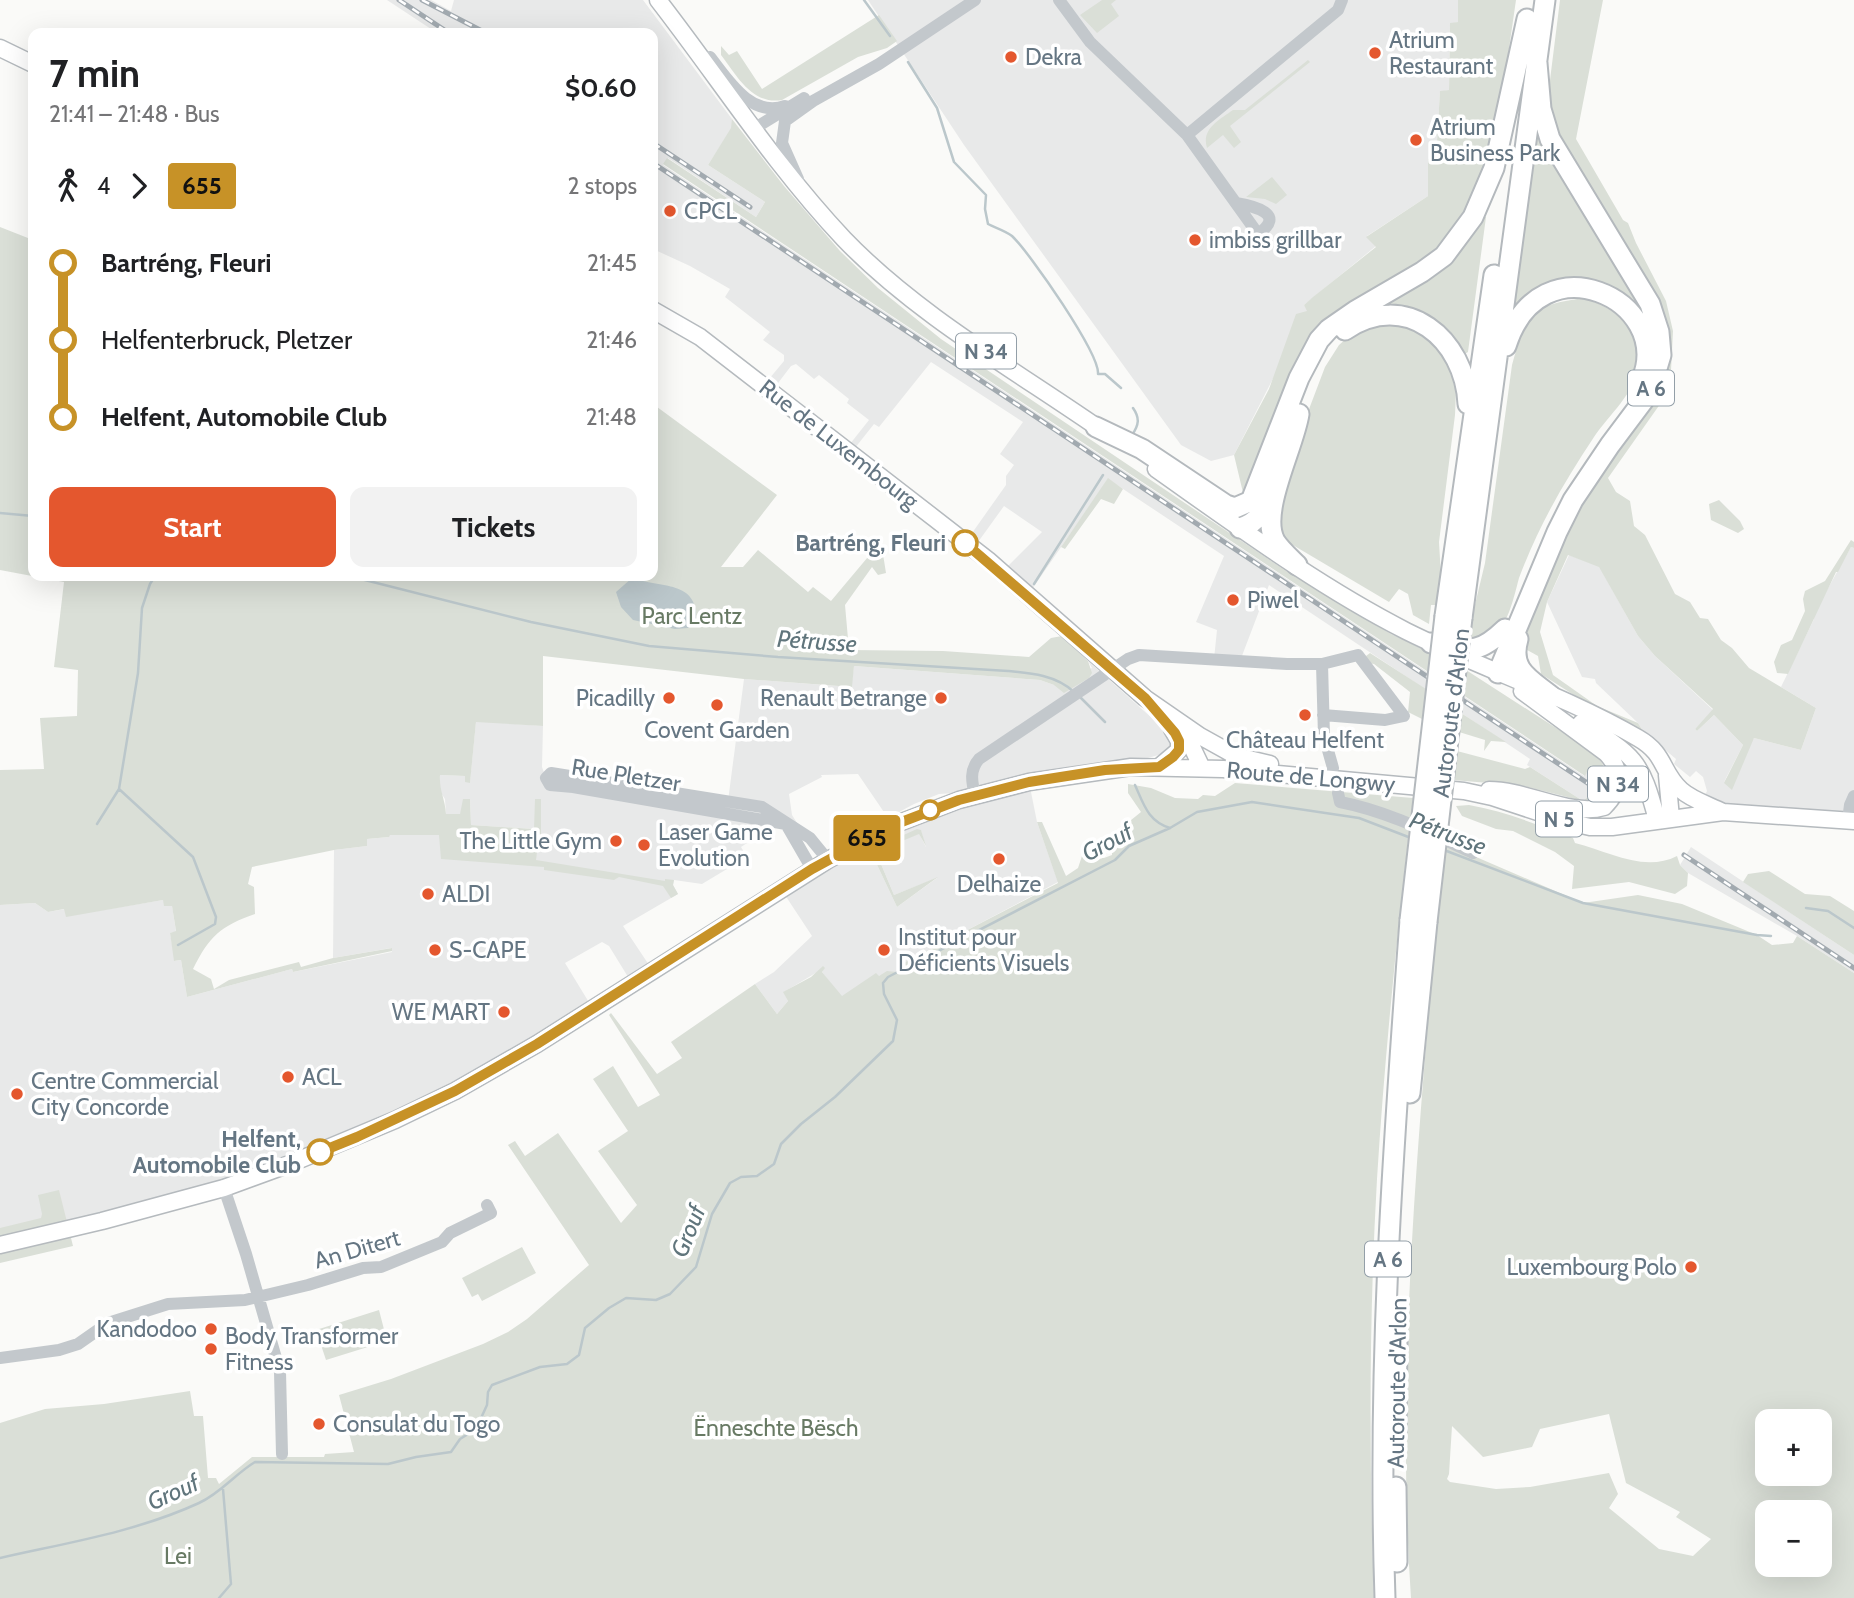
<!DOCTYPE html>
<html lang="en">
<head>
<meta charset="utf-8">
<style>
	:root { --surface:#fff; --page:#f2f2f2; --text:#202124; --muted:#757577; --accent:#e4572e }
	body { margin:0; font-family:Cabin,sans-serif; background:var(--page); color:var(--text); height:100vh; display:flex; flex-direction:column; font-size:26px; white-space:nowrap }
	* { box-sizing:border-box; margin:0 }
	p { font-size:23px; color:var(--muted) }
	.icon { flex:none; width:38px; height:38px; fill:none; stroke:currentColor; stroke-width:2; stroke-linecap:round; stroke-linejoin:round }
	.map { position:relative; flex:1; overflow:hidden }
	.side { position:absolute; left:28px; top:28px; width:630px; height:553px; display:flex; flex-direction:column; background:var(--surface); border-radius:14px; box-shadow:0 7px 28px #0002 }
	.side>* { flex:none }
	.badge { padding:0 14px; border-radius:5px; font-size:24px; line-height:46px }
	.tools { position:absolute; left:1755px; top:1409px; display:grid; gap:14px }
	.tools a { display:grid; place-items:center; width:77px; height:77px; border-radius:14px; background:var(--surface); box-shadow:0 7px 28px #0002; font-size:35px }
	.map>.badge { position:absolute; translate:-50% -50%; box-shadow:0 0 0 4px #fff }
	.legs { display:flex; align-items:center; gap:10px; height:77px; padding:0 21px; font-size:23px }
	.legs p { margin-inline-start:auto }
	.summary { display:flex; align-items:center; justify-content:space-between; height:119px; padding:0 21px }
	h1 { font-size:38px; font-weight:700; line-height:52px }
	.primary-button { display:flex; gap:14px; margin-top:auto; padding:14px 21px }
	.primary-button a { flex:1; height:80px; border-radius:14px; background:var(--accent); color:#fff; font-size:28px; font-weight:700; line-height:80px; text-align:center }
	.primary-button a+a { background:var(--page); color:var(--text) }
	ul { padding:0 21px; list-style:none }
	li { display:flex; align-items:center; gap:24px; height:77px; font-size:26px }
	li i { display:grid; place-items:center; width:10px; height:100%; margin:0 9px; background:currentColor }
	li i::after { content:''; width:18px; height:18px; margin:-9px; border:5px solid; border-radius:50%; background:var(--surface) }
	li p { margin-inline-start:auto }
	li:first-child i { background:linear-gradient(#0000 50%,currentColor 0) }
	li:last-child i { background:linear-gradient(currentColor 50%,#0000 0) }
	.map>svg:first-child { display:block }
</style>
</head>
<body>
<div class="map">
<svg width="1854" height="1598" viewBox="0 0 1854 1598">
	<rect width="100%" height="100%" fill="#fafaf8"/>
	<!-- built -->
	<path fill="#e8e9e9" fill-rule="evenodd" d="M387,0h44l20,11 3,-11h189l89,119v9l-24,37 57,37 -9,15 -88,-59 -5,7 921,611 3,-4 10,8 -5,13 -9,8 -56,-36 3,-6 -261,-174 -29,76 -26,-2 3,-29 -21,-8 28,-66 -116,-77 -80,116 -26,-23 40,-40 -38,-26 -31,43 -8,-6 41,-58v-9l8,-11 -14,-11 23,-32 -92,-60 -52,65 -5,-3 -23,29 -5,-4 23,-29 -22,-17 2,-4 -30,-24 -5,4 -18,-15 -5,2 -19,25 -8,-6 20,-24v-6l-21,-15 7,-8 -45,-35 5,-8 -40,-23 -37,-17v-216h-216z
		M868,0h590v22l-8,2 -1,66 -9,2 -4,66 -8,1v37l-61,40 9,10 -72,59 4,5 -74,145 -23,6 -30,-16 -217,-300z
		M1851,547l3,1v273l-131,-9 -19,-15 3,-6 -4,-14 -7,-6 -6,6 -16,-13 2,-5 -33,-28 -5,-8 -42,-40 -1,-4 -13,-2 -35,-75 22,-47 30,11 39,70 17,20 58,54 -18,19 2,2 17,-16 29,30 -19,37 30,-44 47,12 15,-42 -35,-21 33,-68 -2,-2z
		M1088,661l83,74 2,9 -3,5 -8,5 -57,16 -76,12 8,40 21,60 -157,83 -3,7 -19,4 -38,21 -19,-25 2,-4 -40,24 4,9 -11,13 -22,-30 19,-12 38,-36 -31,-47 178,-89 -3,-7 -17,1 -25,10 -26,14 -30,-44 -37,1 1,2 -33,17 3,21 5,8 -42,6 -2,10 -12,8 6,10 -45,27 -28,-4 -1,5 5,9 -55,32 30,45 -20,14 -24,-39 -7,-4 -37,21 28,46 -56,35 -250,121 -287,80v-340l35,-2 13,9 17,-3 2,7 96,-16 9,5 4,27 -6,1 5,28 6,-1 6,37 105,-28 1,3 99,-20 -1,-4 -58,10 1,-108 33,-4v-7l22,-2v-2h51l95,27 4,-23 -4,-1v-8h2l-2,-30v29l-64,-4 -1,-26 -10,15h-14l-1,-15 -6,-9 1,-15 25,1 5,6 6,-61 67,5 -1,41 4,11 214,40 2,-11 -34,-6 16,-122 107,8 3,-21 186,14 14,5 38,-17zM921,831l5,16 -7,-14 -43,19 18,43 43,-17 -40,29 -27,-57z
		M1691,847l163,108v18l-57,-37 -109,-63 -8,-8z"/>
	<!-- green -->
	<path fill="#dadfd7" fill-rule="evenodd" d="M1102,0h14l-5,4 8,12 -22,17 -17,-18z
		M1458,0h58l-13,90 -21,90 -32,59 -28,25 -79,48 -98,189 -11,-46 35,-66 27,-75 11,-3 -3,-6 9,-8 63,-50 -10,-10 62,-41v-37l8,-1 4,-67 9,-1 1,-67 8,-1z
		M1560,0h43l-27,139 47,81 5,3 8,20 30,58 7,30 -3,59 -62,88 8,14 14,9 4,25 11,9 30,59 15,8 10,16 8,1 13,21 11,8 17,20 67,40 -15,42 -47,-12 -22,52 -8,-7 19,-38 -29,-30 -17,16 -2,-2 18,-20 -58,-53 -17,-20 -39,-69 -31,-12 -21,47 -7,30 13,43 44,31 41,17 5,8 -52,-25 -50,-32 -3,-18 -18,-10 48,-121 102,-178 -5,-18 -102,-178 -16,-47z
		M879,15l18,26 -10,7 -29,9 -76,43c-30,5 -45,-24 -61,-45v-9l8,9 8,-4 25,38z
		M1308,60l2,2 -80,64 11,16 -7,6 -11,-13 -16,13c-6,-19 12,-28 26,-38h12z
		M732,119l52,67 56,65 38,37 63,51 345,232 105,63 75,36 132,85c12,18 9,42 -15,46l-59,-15 -71,-6 4,-29 68,18 5,-2 53,34 9,-8 5,-13 -10,-8 -2,4 -922,-612 4,-6 89,59 9,-15 -57,-37 23,-37z
		M1538,125l93,158 18,42c-11,-13 -21,-26 -35,-36 -7,-5 -18,-7 -26,-8 -33,-3 -47,5 -70,27l-3,-8z
		M1272,177l15,18 -11,9 -11,-5 -19,-2z
		M1480,215l6,2 -18,135 -5,3 -87,-50z
		M0,227l33,13v336h620v-172l124,91 -56,72h22l15,-17 50,42 5,-5 18,14 47,-56 4,3 4,25 -8,2 -6,-8 -27,38 4,45 94,1 86,6 22,-19 11,-2 26,25 4,12 -3,5 -25,15 -10,-8 -14,-5 -186,-14 -2,21 -108,-8 -201,-23v70l-67,-4 -6,61 -5,-1v-6l-25,-1c-1,15 5,24 6,39h14l3,-15h7l1,26 63,4 1,-30h6v36l-6,-5v7l4,1 -3,22 129,21v-2l9,1 -1,5 5,9 -7,4 -8,-12 -44,-9 -5,3 -70,-10v-3l-103,-8 -2,-24h-49l-1,2 -22,2v7l-33,4 -82,17 -4,17 6,3 1,27c-35,12 -46,23 -62,55l18,10 3,10 15,-9 70,-18 2,5 32,-9 59,-10v3l-99,21 -1,-3 -105,28 -6,-37 -7,1 -4,-28 6,-2 -4,-25h-8l-1,-6 -97,17 -2,-8 -16,3 -13,-9 -35,2v-135l44,-1 -4,-51 37,-2 1,-46 -24,-3 10,-85 -64,-12z
		M1584,298c34,12 57,28 54,68 -1,25 -31,51 -44,71 -31,47 -55,88 -75,141 -3,11 -9,38 -16,45 -9,8 -22,13 -32,19l2,-29 12,-50 27,-198c14,-51 19,-60 72,-67z
		M1399,322l24,9 20,23 10,19 3,18 -1,24 -16,127 2,34 -3,29h-7l-2,19 -16,-9 -5,-21 -9,-5 -10,13 -108,-64 -6,-22 28,-91 22,-58 14,-22 17,-15z
		M1108,478l15,11 -9,15 -13,-5 -36,50 -4,-2z
		M1719,500l21,21 4,8 -6,4 -27,-13 -2,-16z
		M1851,540l3,2v6l-3,-1 -13,25h-2l-48,102 -11,-1 -3,-11 7,-17 11,-5 13,-29 -2,-12 2,-8 20,-10z
		M1370,653l56,36 -4,30 -14,-7 2,-20 -36,-28 -7,-1 -1,-7z
		M1461,713l45,29 -15,-1 -7,10 1,-11 -26,-8z
		M1235,783l178,15c-15,126 -28,253 -36,381 -8,139 -8,279 -3,419h-1374v-175l45,-14 59,-5 86,-13 4,25h9l5,62h8l3,6 33,-27h72l1,-3 29,-2 -15,-57 52,-16 92,-35 25,-12 19,-13 62,-54 -81,-120 7,-4 10,15 33,-23 63,90 16,-18 -39,-54 30,-20 -35,-52 20,-13 25,41 22,-12 -51,-80 2,-2 46,61 25,-16 -11,-16 84,-58 22,30 11,-13 -5,-9 28,-15 12,-11 2,2 -3,4 20,24 34,-23 3,3 8,-5 10,1 3,-7 158,-82 -21,-61h5l24,54 12,-8 4,-12 22,2 8,-3v-7l7,-5 -11,-3 -2,-5 14,1v-7l21,-17 -13,-19v-9l23,4 24,10 23,1 5,-4 12,1z
		M1469,805c36,6 71,21 104,33l2,5c33,8 69,30 102,13l3,9 8,8 -1,13 -12,8 -46,-12 -57,7 2,-23 -19,-14 -42,-21 -17,-2 -34,-13 -6,-10z
		M917,829l4,1 5,16 -7,-12 -43,18 18,43 44,-18 -41,30 -27,-57z
		M1446,844l137,59 55,-8 44,9 75,31 15,10 21,-2 4,-7 57,37v625h-443c-9,-130 -5,-261 3,-391 8,-122 18,-242 32,-363zM1609,1414l17,69 54,29 -4,5 35,22 -18,17 -34,-7 -50,-41 9,-14 -9,-21 -79,14 -34,2 -46,-7 -3,-3 2,-5 3,-48 31,31 49,-10 8,-18zM1768,1421h52v53h-52zM1768,1512h52v52h-52z
		M1769,871l36,23 25,2 24,15v44l-111,-73 5,-8z
		M59,1190l14,56 -73,17v-35l41,-10 1,-4 -4,-19z
		M522,1247l14,26 -54,28 -4,-7 -6,3 -10,-19z
		M379,1310l8,31 -61,19 -10,-30z"/>
	<!-- water -->
	<path fill="#bbc7cb" d="M632,578c28,10 67,2 64,43l-8,7 -13,1 -42,-9 -12,-13 -5,-15z"/>
	<g fill="none" stroke-linecap="round" stroke-linejoin="round">
		<!-- stream -->
		<path stroke="#bbc7cb" stroke-width="2.5" d="M864,0l26,36
			M908,62l29,46 17,54 32,33 -1,14 3,15c8,4 18,7 24,12 18,17 88,118 86,138h7l16,14
			M1132,435c7,-10 8,-17 1,-27
			M0,513l33,3
			M349,576l182,46 118,24 129,11 230,14c23,2 48,4 66,21
			M1034,584l69,-109
			M1079,696l26,26
			M1135,785c9,20 13,36 35,43
			M119,789l74,68 23,60 -1,7 -37,21
			M97,824l22,-35 19,-116 4,-65 8,-24 5,-8
			M1444,850l139,53 174,32 14,1
			M1806,908l22,3 26,17
			M0,1558c66,-15 136,-26 199,-55 22,-10 36,-29 56,-41l133,2 28,-7 35,-5 9,-13 16,-10 11,-24 1,-13 4,-7 48,-18 27,-3 12,-9 6,-27 24,-20 17,-10 30,2 14,-6 26,-27 16,-53 18,-31 11,-6 16,-1 17,-12 7,-20 20,-20 34,-27 58,-56 4,-21 -13,-26 -1,-11 5,-6 227,-117 14,-14 41,-18 27,-16 55,-10 107,16 52,20
			M219,1598l12,-14 -8,-95"/>
		<defs>
			<path id="major" d="M658,0c62,80 117,166 186,239 73,76 174,133 260,193
				M0,48l33,16
				M653,310l47,27 234,181 54,42 157,138 55,38 36,20 34,8
				M1156,469c81,57 162,117 250,162 76,38 158,64 232,107 28,16 23,34 43,52 11,10 28,15 42,22
				M1581,723c53,32 60,36 76,97
				M1176,725l15,20 11,23
				M1159,767l20,-17v-9l-7,-12
				M1667,775l4,43
				M1489,790c38,0 82,27 115,17 18,-18 19,-36 2,-54l-84,-62
				M0,1245l102,-24 122,-33 63,-23 108,-45 60,-29 82,-47 291,-184 63,-34 68,-26 70,-18 102,-15 92,2 241,22 28,6 76,25 22,5h22l111,-15 131,9"/>
			<path id="highway" d="M1345,330c61,-41 120,9 123,74
				M1506,346c34,-109 168,-46 136,33
				M1096,427l46,22 84,56 9,3 16,-7 48,-123 20,-38 10,-11 26,-18 67,-39 22,-16 29,-39 21,-49 33,-149
				M1240,528c26,-8 27,-28 36,-52
				M1297,565c-7,-7 -17,-16 -22,-24 -16,-29 19,-94 24,-127
				M1445,616l49,-341
				M1462,618l83,-618
				M1518,639c-9,31 12,40 33,57
				M1431,643c37,6 45,14 74,-14
				M1498,673l59,-141 16,-32 37,-55 33,-44 9,-16 9,-30 -2,-23 -9,-28 -100,-165 -9,-30 -4,-46
				M1410,1093l17,-171
				M1396,1432l1,-92
				M1396,1487l1,75
				M1385,1598c-8,-227 8,-452 25,-678"/>
		</defs>
		<!-- major casing -->
		<use href="#major" stroke="#b5babe" stroke-width="19"/>
		<!-- highway casing -->
		<use href="#highway" stroke="#b4b9bd" stroke-width="23"/>
		<!-- minor -->
		<path stroke="#c3c8cc" stroke-width="12" d="M1059,0l31,42 97,93 71,99c29,-20 -4,-28 -22,-31
			M710,57c18,23 41,61 75,49
			M755,128l49,-30
			M1187,135l145,-120 6,-5 4,-10
			M798,179l-16,-36 3,-22 28,-20 66,-37 96,-64
			M1322,664l2,72 9,32
			M1338,793l2,9c47,9 90,31 133,51
			M975,796c-3,-14 -6,-25 4,-37l149,-100 11,-4 148,9h35l36,-9 46,61 -19,4 -62,-5
			M1848,820l2,-15 4,-9
			M812,869l-26,-45 -213,-37 -23,-2 -4,-7 5,-5 211,34 48,31 18,22
			M224,1188l22,66 34,118 2,82
			M0,1358l59,-8 19,-6 30,-21 60,-19 77,-4 63,-15 55,-17 18,-1 61,-25 8,-9 41,-20 -4,-8"/>
		<!-- major -->
		<use href="#major" stroke="#fff" stroke-width="16"/>
		<!-- highway -->
		<use href="#highway" stroke="#fff" stroke-width="19"/>
		<defs>
			<path id="rail" d="M399,0l50,33
				M422,0l64,33
				M653,143l97,64
				M653,163l942,625
				M1684,855l170,113"/>
		</defs>
		<!-- rail casing -->
		<use href="#rail" stroke="#a2aab0" stroke-width="5"/>
		<!-- rail -->
		<use href="#rail" stroke="#fff" stroke-width="2.5" stroke-dasharray="8" stroke-linecap="butt"/>
		<defs>
			<path id="highway-bridge" d="M1410,920l35,-304
				M1427,922l35,-304"/>
		</defs>
		<!-- highway-bridge casing -->
		<use href="#highway-bridge" stroke="#b4b9bd" stroke-width="23" stroke-linecap="butt"/>
		<!-- highway-bridge -->
		<use href="#highway-bridge" stroke="#fff" stroke-width="19"/>
	</g>
	<g fill="none" stroke-linecap="round" stroke-linejoin="round">
		<defs>
			<path id="line-1" d="M320,1152l37,-15 98,-46 82,-47 275,-175 79,-43 68,-26 70,-18 76,-12 54,-3 14,-10 6,-7v-9l-4,-8 -30,-35 -180,-155"/>
		</defs>
		<!-- line-1 casing -->
		<use href="#line-1" stroke="#fff" stroke-width="16"/>
		<!-- line-1 -->
		<use href="#line-1" stroke="#c79227" stroke-width="10"/>
	</g>
	<!-- markers -->
	<g fill="#e4572e" stroke="#fff" stroke-width="2.5">
		<circle cx="1375" cy="53" r="7"/>
		<circle cx="1011" cy="57" r="7"/>
		<circle cx="1416" cy="140" r="7"/>
		<circle cx="670" cy="211" r="7"/>
		<circle cx="1195" cy="240" r="7"/>
		<circle cx="1233" cy="600" r="7"/>
		<circle cx="669" cy="698" r="7"/>
		<circle cx="941" cy="698" r="7"/>
		<circle cx="717" cy="705" r="7"/>
		<circle cx="1305" cy="715" r="7"/>
		<circle cx="616" cy="841" r="7"/>
		<circle cx="644" cy="845" r="7"/>
		<circle cx="999" cy="859" r="7"/>
		<circle cx="428" cy="894" r="7"/>
		<circle cx="435" cy="950" r="7"/>
		<circle cx="884" cy="950" r="7"/>
		<circle cx="504" cy="1012" r="7"/>
		<circle cx="288" cy="1077" r="7"/>
		<circle cx="17" cy="1094" r="7"/>
		<circle cx="1691" cy="1267" r="7"/>
		<circle cx="211" cy="1329" r="7"/>
		<circle cx="211" cy="1349" r="7"/>
		<circle cx="319" cy="1424" r="7"/>
	</g>
	<g fill="#fff" stroke="#c79227" stroke-width="3.5">
		<circle cx="965" cy="543" r="12"/>
		<circle cx="930" cy="810" r="9"/>
		<circle cx="320" cy="1152" r="12"/>
	</g>
	<g text-anchor="middle" dominant-baseline="central" stroke-width="7" stroke-linejoin="round" paint-order="stroke">
		<!-- shield labels -->
		<g fill="#fff" stroke="#939fa8" stroke-width="2">
			<rect x="956" y="333.5" width="60" height="35" rx="5"/>
			<rect x="1628" y="370.5" width="46" height="35" rx="5"/>
			<rect x="1588" y="766.5" width="60" height="35" rx="5"/>
			<rect x="1536" y="801.5" width="46" height="35" rx="5"/>
			<rect x="1365" y="1241.5" width="46" height="35" rx="5"/>
		</g>
		<g font-size="21" font-weight="bold" fill="#657683">
			<text x="986" y="351">N 34</text>
			<text x="1651" y="388">A 6</text>
			<text x="1618" y="784">N 34</text>
			<text x="1559" y="819">N 5</text>
			<text x="1388" y="1259">A 6</text>
		</g>
		<!-- poi labels -->
		<g font-size="23" fill="#657683" stroke="#fff" text-anchor="start">
			<text x="1389" y="40">Atrium<tspan x="1389" dy="26">Restaurant</tspan></text>
			<text x="1025" y="57">Dekra</text>
			<text x="1430" y="127">Atrium<tspan x="1430" dy="26">Business Park</tspan></text>
			<text x="684" y="211">CPCL</text>
			<text x="1209" y="240">imbiss grillbar</text>
			<text x="1247" y="600">Piwel</text>
			<text x="655" y="698" text-anchor="end">Picadilly</text>
			<text x="927" y="698" text-anchor="end">Renault Betrange</text>
			<text x="717" y="730" text-anchor="middle">Covent Garden</text>
			<text x="1305" y="740" text-anchor="middle">Château Helfent</text>
			<text x="658" y="832">Laser Game<tspan x="658" dy="26">Evolution</tspan></text>
			<text x="602" y="841" text-anchor="end">The Little Gym</text>
			<text x="999" y="884" text-anchor="middle">Delhaize</text>
			<text x="442" y="894">ALDI</text>
			<text x="898" y="937">Institut pour<tspan x="898" dy="26">Déficients Visuels</tspan></text>
			<text x="449" y="950">S-CAPE</text>
			<text x="490" y="1012" text-anchor="end">WE MART</text>
			<text x="302" y="1077">ACL</text>
			<text x="31" y="1081">Centre Commercial<tspan x="31" dy="26">City Concorde</tspan></text>
			<text x="1677" y="1267" text-anchor="end">Luxembourg Polo</text>
			<text x="197" y="1329" text-anchor="end">Kandodoo</text>
			<text x="225" y="1336">Body Transformer<tspan x="225" dy="26">Fitness</tspan></text>
			<text x="333" y="1424">Consulat du Togo</text>
		</g>
		<!-- street labels -->
		<g font-size="23" fill="#657683" stroke="#fff">
			<text transform="translate(839 444) rotate(38)">Rue de Luxembourg</text>
			<text transform="translate(1451 713) rotate(-83)">Autoroute d'Arlon</text>
			<text transform="translate(626 775) rotate(9)">Rue Pletzer</text>
			<text transform="translate(1311 777) rotate(5)">Route de Longwy</text>
			<text transform="translate(357 1249) rotate(-16)">An Ditert</text>
			<text transform="translate(1397 1383) rotate(-89)">Autoroute d'Arlon</text>
		</g>
		<!-- stop labels -->
		<g font-size="23" font-weight="bold" fill="#657683" stroke="#fff" text-anchor="end">
			<text x="946" y="543">Bartréng, Fleuri</text>
			<text x="301" y="1139">Helfent,<tspan x="301" dy="26">Automobile Club</tspan></text>
		</g>
		<!-- park labels -->
		<g font-size="23" fill="#687a64" stroke="#fff">
			<text x="692" y="616">Parc Lentz</text>
			<text x="776" y="1428">Ënneschte Bësch</text>
			<text x="178" y="1556">Lei</text>
		</g>
		<!-- water labels -->
		<g font-size="24" font-style="italic" fill="#60757c" stroke="#fff">
			<text transform="translate(817 641) rotate(4)">Pétrusse</text>
			<text transform="translate(1448 833) rotate(21)">Pétrusse</text>
			<text transform="translate(1107 842) rotate(-28)">Grouf</text>
			<text transform="translate(688 1231) rotate(-68)">Grouf</text>
			<text transform="translate(173 1492) rotate(-24)">Grouf</text>
		</g>
	</g>
</svg>
<div class="tools">
<a>+</a>
<a>−</a>
</div>
<b class="badge" style="left:867px;top:838px;background:#c79227;color:#111">655</b>
<section class="side">
<div class="summary"><div><h1>7 min</h1><p>21:41 – 21:48 · Bus</p></div><b>$0.60</b></div>
<div class="legs"><svg class="icon" aria-label="walk" viewBox="0 0 24 24"><circle cx="13" cy="4" r="2"/><path d="M13 8l-2 6 4 7M11 14l-3 7M7 12l3-4h3l4 4"/></svg>4<svg class="icon" aria-label="forward" viewBox="0 0 24 24"><path d="M9 5l7 7-7 7"/></svg><b class="badge" style="background:#c79227;color:#111">655</b><p>2 stops</p></div>
<ul>
<li><i style="color:#c79227"></i><b>Bartréng, Fleuri</b><p>21:45</p></li>
<li><i style="color:#c79227"></i><span>Helfenterbruck, Pletzer</span><p>21:46</p></li>
<li><i style="color:#c79227"></i><b>Helfent, Automobile Club</b><p>21:48</p></li>
</ul>
<div class="primary-button"><a>Start</a><a>Tickets</a></div>
</section>
</div>
</body>
</html>
